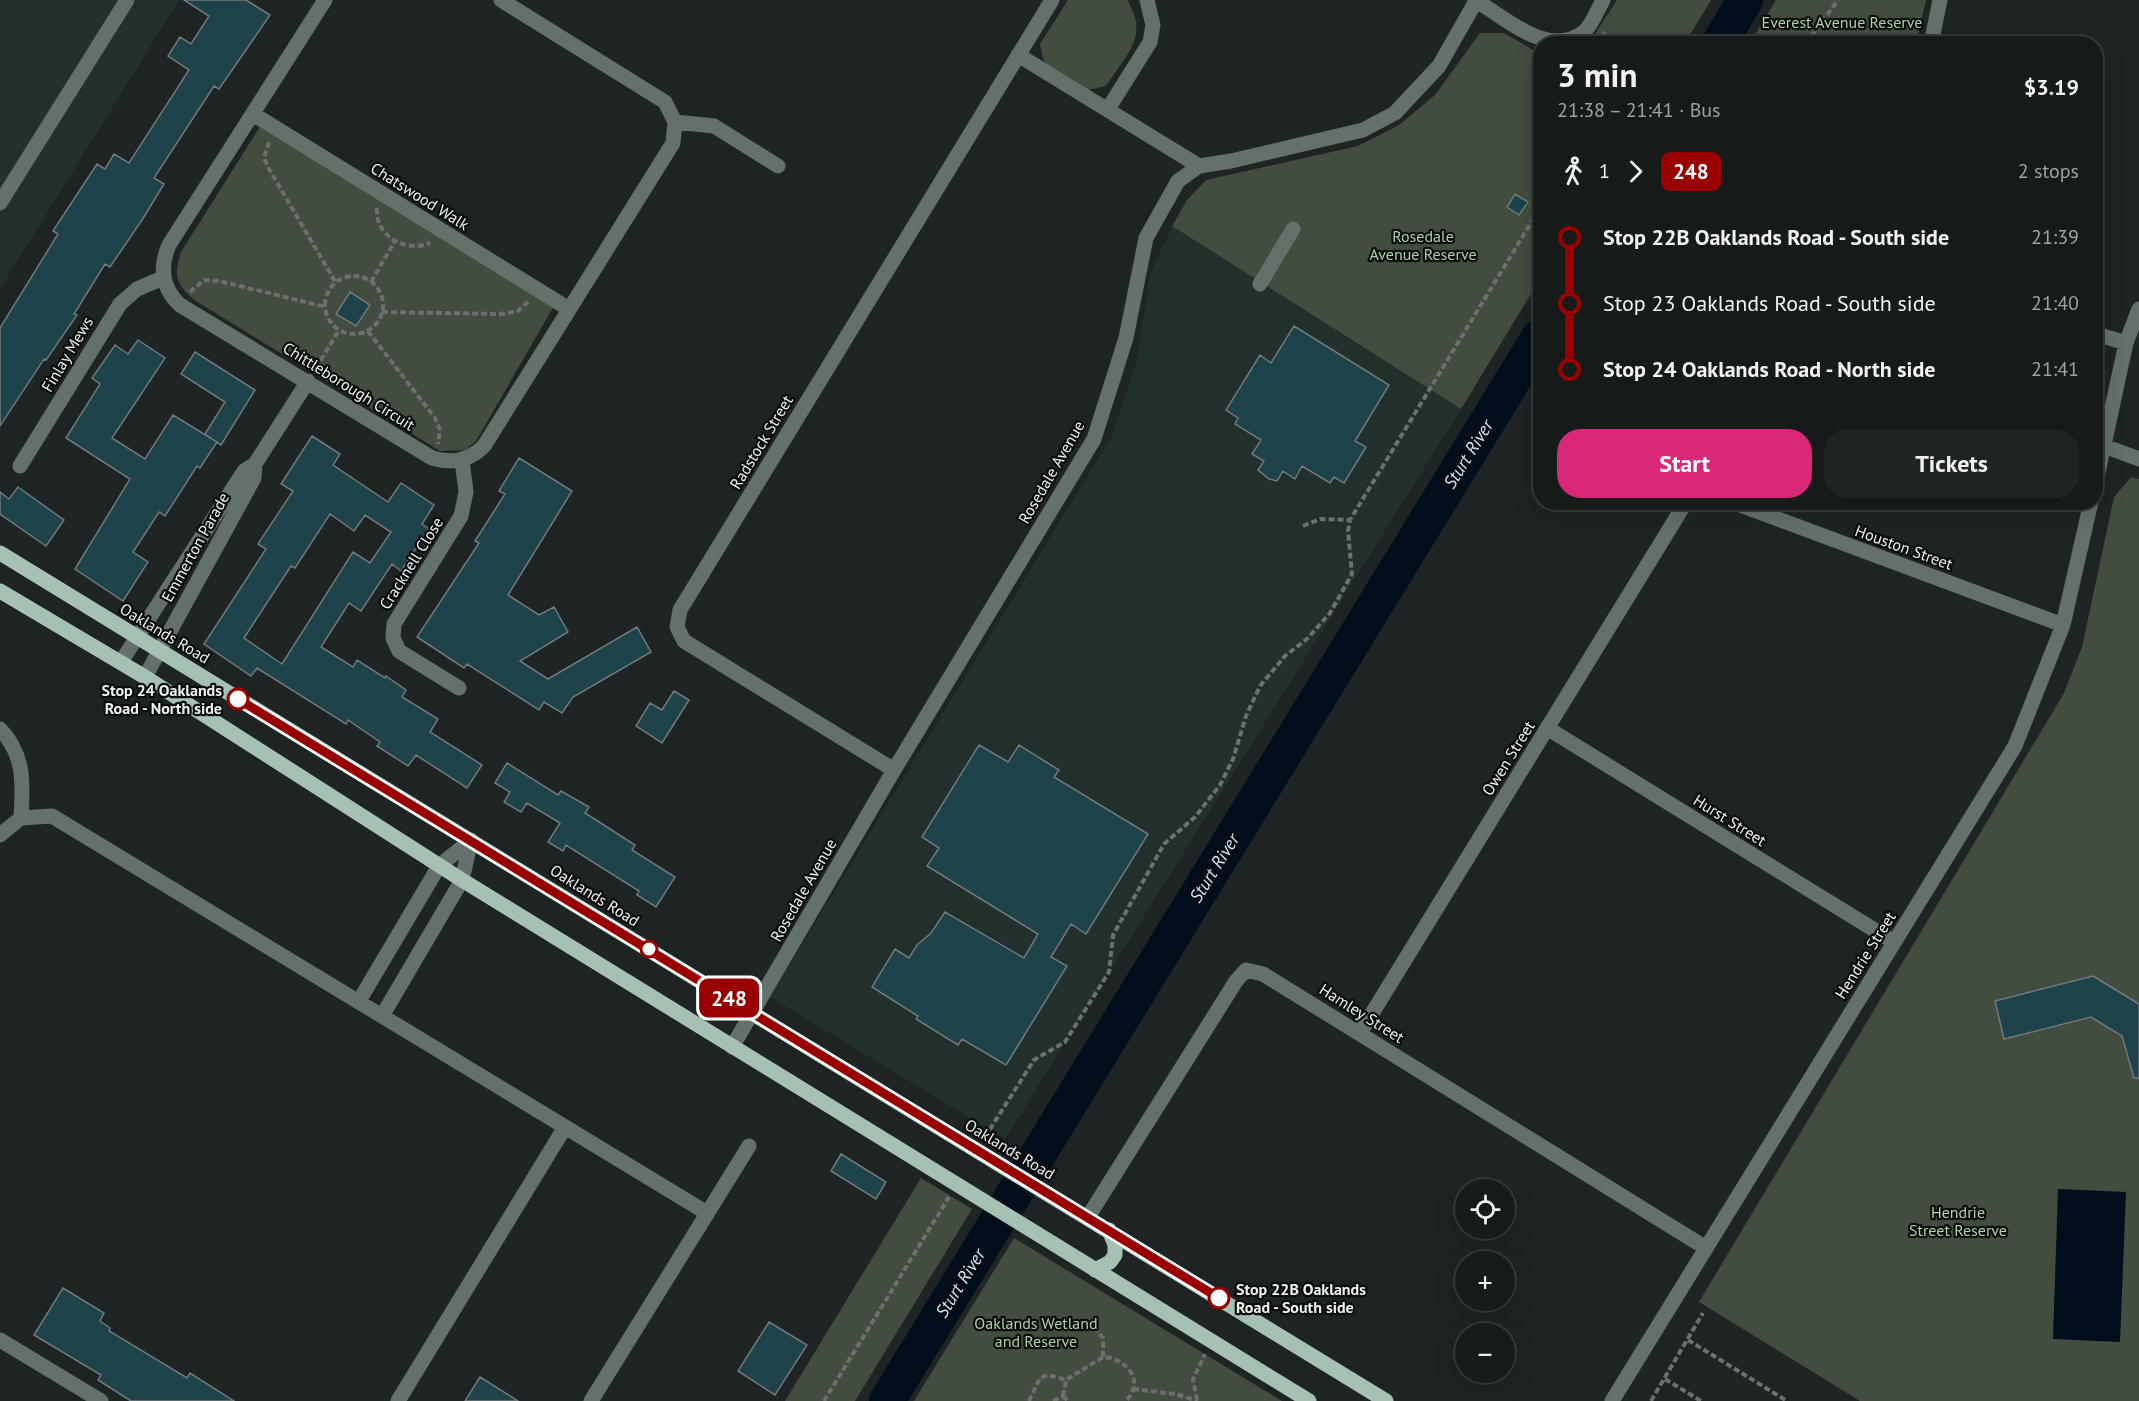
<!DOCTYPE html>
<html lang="en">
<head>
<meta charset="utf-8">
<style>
	:root { --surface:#161b1a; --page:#1f2423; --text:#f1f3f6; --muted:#9ea1a2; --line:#353939; --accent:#db2777 }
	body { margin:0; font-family:"PT Sans",sans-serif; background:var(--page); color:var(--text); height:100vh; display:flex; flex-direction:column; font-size:22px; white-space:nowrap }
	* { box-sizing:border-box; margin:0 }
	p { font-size:20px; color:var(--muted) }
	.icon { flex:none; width:33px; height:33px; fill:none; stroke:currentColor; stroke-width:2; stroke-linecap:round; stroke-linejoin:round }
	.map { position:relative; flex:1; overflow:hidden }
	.side { position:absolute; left:1533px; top:36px; width:570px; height:474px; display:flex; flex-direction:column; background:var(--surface); border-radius:24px; box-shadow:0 6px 24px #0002,0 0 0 2px var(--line) }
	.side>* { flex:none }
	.badge { padding:0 12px; border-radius:9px; font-size:21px; line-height:39px }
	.buttons { position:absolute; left:1455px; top:1179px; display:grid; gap:12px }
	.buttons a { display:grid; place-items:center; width:60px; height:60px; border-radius:50%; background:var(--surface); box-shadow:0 6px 24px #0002,0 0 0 2px var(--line); font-size:30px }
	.map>.badge { position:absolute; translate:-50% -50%; box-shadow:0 0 0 3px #fff }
	.legs { display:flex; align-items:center; gap:9px; height:66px; padding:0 24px; font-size:20px }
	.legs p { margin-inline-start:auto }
	.headline { display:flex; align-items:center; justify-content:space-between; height:102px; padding:0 24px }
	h1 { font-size:33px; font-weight:800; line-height:45px }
	.button { display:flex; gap:12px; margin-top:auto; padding:12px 24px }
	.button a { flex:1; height:69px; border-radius:24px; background:var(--accent); color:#fff; font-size:24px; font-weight:800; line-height:69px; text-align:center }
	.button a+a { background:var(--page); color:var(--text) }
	ul { padding:0 24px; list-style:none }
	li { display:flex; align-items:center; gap:21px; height:66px; font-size:22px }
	li i { display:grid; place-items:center; width:9px; height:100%; margin:0 8px; background:currentColor }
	li i::after { content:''; width:15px; height:15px; margin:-8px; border:4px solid; border-radius:50%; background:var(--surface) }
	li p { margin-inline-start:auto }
	li:first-child i { background:linear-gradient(#0000 50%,currentColor 0) }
	li:last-child i { background:linear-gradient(currentColor 50%,#0000 0) }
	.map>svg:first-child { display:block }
</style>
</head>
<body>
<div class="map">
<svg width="2139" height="1401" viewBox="0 0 2139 1401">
	<rect width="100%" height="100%" fill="#1e2423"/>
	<!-- built -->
	<path fill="#212f2d" d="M0,0h179l-179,289z
		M1172,226l289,183 -456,730 -235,-142 343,-563 23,-69 14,-91z"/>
	<!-- green -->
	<path fill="#424d3f" d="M1068,0h59c23,36 -1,55 -21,86l-18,4 -44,-28 -4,-18z
		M1617,0h94l-26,43h-96z
		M1776,0h150l-10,43h-166z
		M1480,33h24l36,21v225l-79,130 -289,-183 15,-26 19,-20 152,-34 41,-21 36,-30z
		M261,125l293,181 -78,135 -11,9 -25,1 -244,-150c-20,-16 -23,-24 -15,-49z
		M2131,477l8,2v922h-279l-161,-99 365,-609 18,-46 32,-150z
		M921,1178l51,31 -117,192h-70z
		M1014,1238l268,163h-368z"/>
	<!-- water -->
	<path fill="#000e1c" d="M2058,1189l68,3 -6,150 -67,-3z"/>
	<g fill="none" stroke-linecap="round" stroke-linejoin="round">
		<!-- river -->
		<path stroke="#000e1c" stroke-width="36" d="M1719,44l26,-44
			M887,1401l653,-1065"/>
	</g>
	<!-- building -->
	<path fill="#1d4249" stroke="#72797b" stroke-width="1.5" fill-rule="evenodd" d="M184,0h62l24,15 -51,74 -5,-3 -60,92 10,6 -22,36 -32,47 -5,-3 -31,50 3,1 -31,45 -2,-1 -44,67v-98l58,-94 -5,-3 44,-67 8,5 9,-15 15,9 60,-93 -21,-14 12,-19 11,7 18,-28z
		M1515,194l13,8 -9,13 -12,-8z
		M350,292l20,13 -14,21 -20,-12z
		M1294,326l95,59 -34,56 11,6 -22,36 -10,-6 -4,6 -28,-17 -7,13 -12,-8 -6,10 -8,-2 -11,-9 6,-9 -12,-7 9,-14 -26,-16 3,-6 -12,-8 34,-55 11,8z
		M138,340l27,18 -53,80 33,21 28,-44 44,27 -17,26 -3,-2 -32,50 -6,-4 -26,40 15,10 -25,39 -48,-32 55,-90 -64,-41 34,-54 -8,-6 23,-33 13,9z
		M195,352l60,38 -34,55 -16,-11 20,-32 -44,-28z
		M312,436l28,18 -7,11 55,37 13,-19 33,22 -12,19 7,5 -28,42 -9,-7 -31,47 -12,-8 -28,44 32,20 4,-7 28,18 1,-2 20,14 -4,7 36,22 -8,13 52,33 -15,23 -51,-33 -8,11 -31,-20 3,-4 -32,-22 -2,4 -89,-56 -6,8 -47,-32 62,-95 -8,-5 35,-53 -12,-7zM330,514l24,17 11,-16 26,17 -21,31 -17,-11 -71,112 -38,-26 47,-72 4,2z
		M519,458l53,33 -64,104 31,20 15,-8 14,25 -48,29 28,18 89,-52 14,25 -78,45 -11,16 -18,-11 -5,8 -72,-46 -3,4 -47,-31 62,-94 -4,-2 30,-47 -6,-3z
		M18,487l46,33 -18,26 -46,-32v-22l9,7z
		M674,691l15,9 -27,43 -26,-17 14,-23 12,7z
		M979,745l29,17 11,-17 40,25 -5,7 94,57 -62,100 -15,-10 -20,33 16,9 -61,99 -44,-26 -4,6 -42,-26 2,-3 -46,-29 23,-38 14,9 8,-13 14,-12 14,-21 79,46 14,-24 -111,-68 12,-18 -17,-11z
		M507,763l51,32 3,-4 28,16 -4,6 50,32 -3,5 43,27 -19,30 -19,-12 2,-4 -73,-46 -3,6 -15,-9 12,-19 -33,-20 -6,9 -17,-10 6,-10 -15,-9z
		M2093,976l46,28v74h-5l-12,-42 -31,-19 -87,22 -9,-38z
		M841,1154l45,28 -10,17 -45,-28z
		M63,1288l41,25 -4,8 10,7 -1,3 78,47 3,-5 44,28h-103l-33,-21 3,-5 -67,-40z
		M769,1322l38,23 -32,50 -37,-24z
		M480,1377l38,24h-53z"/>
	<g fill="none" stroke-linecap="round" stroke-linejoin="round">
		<!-- path -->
		<path stroke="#6b7070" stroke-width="4" stroke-dasharray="6 3" stroke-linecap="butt" d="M1602,33l17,11
			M1806,44l32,-44
			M269,142l-5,16 5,11 67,114
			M377,208c-2,28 28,45 53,35
			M325 305a29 29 0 1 1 58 0a29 29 0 1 1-58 0Z
			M371,282l24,-41
			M190,292l14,-12 15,1 107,26
			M382,312l118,2 18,-3 10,-9
			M368,331l67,87 5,12 -2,14
			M316,368l23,-38
			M1303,526l17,-7 30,1
			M985,1137l49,-77 31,-18 44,-70 4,-37 51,-91 31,-27 25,-32 13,-26 13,-43 14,-30 25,-30 22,-17 23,-26 22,-39 -4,-43 2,-11 190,-312
			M1094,1327l9,11v19c23,1 43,24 23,44
			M1688,1340l99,61
			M1665,1379l36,22
			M1133,1389l42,5 23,7
			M1063,1396l3,-16
			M1063,1396l5,5
			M1197,1400l-4,-21 12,-25
			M824,1401l125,-204
			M1029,1401l11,-23 8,-3 18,5 37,-23
			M1053,1401l10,-5
			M1651,1401l52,-88"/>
		<!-- minor -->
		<path stroke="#63716a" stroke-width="15" d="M325,0l-156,245c-10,23 -7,43 11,60l252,153c20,6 37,3 52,-12l189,-303 2,-21 -10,-20 -164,-102
			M1475,0c31,18 73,59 109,32 8,-7 14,-23 19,-32
			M1931,44l9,-44
			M1018,55l181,111
			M1108,109l42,-67 3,-17 -6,-25
			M253,114l316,195
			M675,122l39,4 64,40
			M0,203l127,-203
			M1260,284l33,-55
			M2096,334l30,9
			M2104,446l35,13
			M20,466l100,-162 17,-15 26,-11
			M2096,482l30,-139 13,-34
			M1732,502l331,123
			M121,662l123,-191 11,-7 53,-83
			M145,677l109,-199 1,-14
			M459,688l-60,-37 -6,-13 1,-14 67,-108 5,-24 -4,-32
			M1547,728l347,214
			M0,729c25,26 23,54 21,89
			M894,770l-210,-129 -7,-14 3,-17 372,-610
			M0,835l21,-17 31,-2 655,397
			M359,1001l80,-135 32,-26
			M382,1016l80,-136 9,-40
			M1360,1033l326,-531
			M732,1047l162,-277 200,-331 32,-101 20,-100 32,-57 21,-15 32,-5 132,-31 32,-17 44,-47 37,-65
			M1088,1217l148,-236 10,-11 17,4 443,274
			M0,1340l101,61
			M398,1401l167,-274
			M591,1401l158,-255
			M1612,1401l403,-655 48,-121 28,-123"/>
		<!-- major -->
		<path stroke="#a4c1b3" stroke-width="15" d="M0,553l1386,848
			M0,591l145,86 317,203 847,521
			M1095,1270l15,-8 5,-7v-10l-6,-15"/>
	</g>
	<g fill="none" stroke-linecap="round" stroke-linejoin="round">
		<defs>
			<path id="line-1" d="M238,699l981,599"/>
		</defs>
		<!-- line-1 casing -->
		<use href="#line-1" stroke="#fff" stroke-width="14"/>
		<!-- line-1 -->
		<use href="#line-1" stroke="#900" stroke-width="9"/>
	</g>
	<!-- markers -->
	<g fill="#fff" stroke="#900" stroke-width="3">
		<circle cx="238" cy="699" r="10"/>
		<circle cx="649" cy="949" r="8"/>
		<circle cx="1219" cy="1298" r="10"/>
	</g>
	<g text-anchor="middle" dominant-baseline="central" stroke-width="4.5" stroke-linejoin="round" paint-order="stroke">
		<!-- park labels -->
		<g font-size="16" fill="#aed3a6" stroke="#0a0c0c">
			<text x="1842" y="22">Everest Avenue Reserve</text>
			<text x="1423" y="236">Rosedale<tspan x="1423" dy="18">Avenue Reserve</tspan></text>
			<text x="1958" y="1212">Hendrie<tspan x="1958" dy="18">Street Reserve</tspan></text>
			<text x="1036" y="1323">Oaklands Wetland<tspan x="1036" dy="18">and Reserve</tspan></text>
		</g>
		<!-- street labels -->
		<g font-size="16" fill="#edf1f1" stroke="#0a0c0c">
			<text transform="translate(420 196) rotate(32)">Chatswood Walk</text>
			<text transform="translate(67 354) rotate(-59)">Finlay Mews</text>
			<text transform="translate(349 386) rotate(32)">Chittleborough Circuit</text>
			<text transform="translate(761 442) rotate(-59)">Radstock Street</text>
			<text transform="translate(1051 472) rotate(-60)">Rosedale Avenue</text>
			<text transform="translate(195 547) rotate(-61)">Emmerton Parade</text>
			<text transform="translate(1904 547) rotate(20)">Houston Street</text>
			<text transform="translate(411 563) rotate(-58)">Cracknell Close</text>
			<text transform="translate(165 633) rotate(31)">Oaklands Road</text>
			<text transform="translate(1508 758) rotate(-58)">Owen Street</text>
			<text transform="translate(1730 820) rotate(32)">Hurst Street</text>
			<text transform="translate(803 890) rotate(-60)">Rosedale Avenue</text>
			<text transform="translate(595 895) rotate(32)">Oaklands Road</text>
			<text transform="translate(1865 955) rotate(-58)">Hendrie Street</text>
			<text transform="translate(1362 1013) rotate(32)">Hamley Street</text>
			<text transform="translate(1010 1149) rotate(31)">Oaklands Road</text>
		</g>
		<!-- stop labels -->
		<g font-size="16" font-weight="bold" fill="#edf1f1" stroke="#0a0c0c" text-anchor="end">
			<text x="222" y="690">Stop 24 Oaklands<tspan x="222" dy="18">Road - North side</tspan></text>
			<text x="1236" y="1289" text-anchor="start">Stop 22B Oaklands<tspan x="1236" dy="18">Road - South side</tspan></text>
		</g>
		<!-- water labels -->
		<g font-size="18" font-style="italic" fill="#cae9ff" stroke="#0a0c0c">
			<text transform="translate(1468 454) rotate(-58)">Sturt River</text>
			<text transform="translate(1214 868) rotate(-58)">Sturt River</text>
			<text transform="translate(960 1283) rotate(-58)">Sturt River</text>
		</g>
	</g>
</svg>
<div class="buttons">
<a><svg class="icon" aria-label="locate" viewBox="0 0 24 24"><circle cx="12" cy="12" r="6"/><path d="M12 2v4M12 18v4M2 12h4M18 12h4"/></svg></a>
<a>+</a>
<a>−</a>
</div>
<b class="badge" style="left:729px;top:998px;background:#900;color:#fff">248</b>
<section class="side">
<div class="headline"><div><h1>3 min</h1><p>21:38 – 21:41 · Bus</p></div><b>$3.19</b></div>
<div class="legs"><svg class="icon" aria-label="walk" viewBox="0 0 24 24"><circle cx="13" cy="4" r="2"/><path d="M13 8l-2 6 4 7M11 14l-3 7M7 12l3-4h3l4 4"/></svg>1<svg class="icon" aria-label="forward" viewBox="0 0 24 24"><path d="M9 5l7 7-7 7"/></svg><b class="badge" style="background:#900;color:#fff">248</b><p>2 stops</p></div>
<ul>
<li><i style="color:#900"></i><b>Stop 22B Oaklands Road - South side</b><p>21:39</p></li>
<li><i style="color:#900"></i><span>Stop 23 Oaklands Road - South side</span><p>21:40</p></li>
<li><i style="color:#900"></i><b>Stop 24 Oaklands Road - North side</b><p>21:41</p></li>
</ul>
<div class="button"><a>Start</a><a>Tickets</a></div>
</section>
</div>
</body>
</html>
